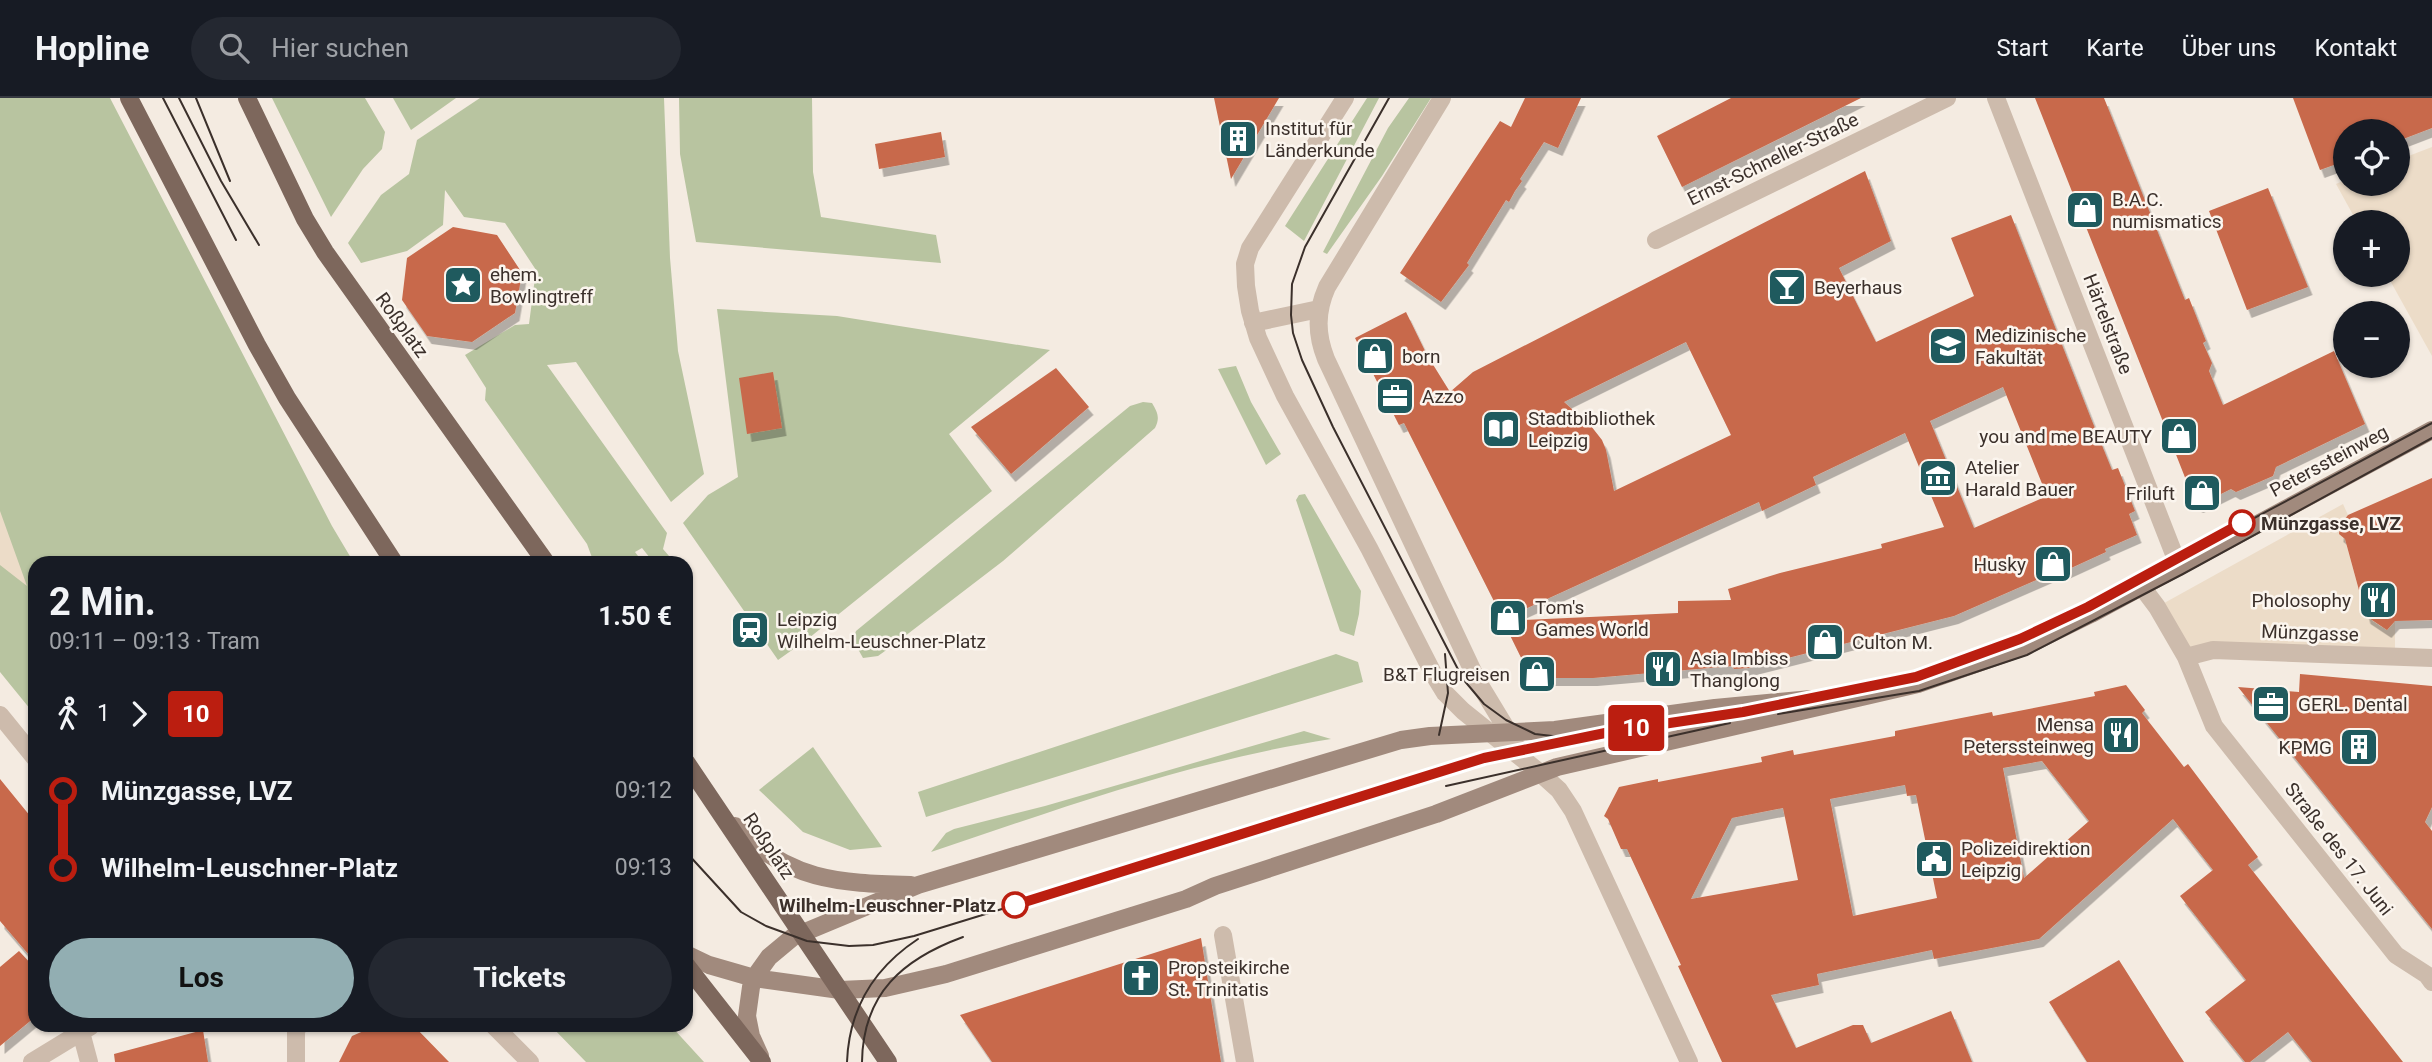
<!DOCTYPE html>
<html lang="de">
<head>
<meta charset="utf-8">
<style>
	:root { --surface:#171b24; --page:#242831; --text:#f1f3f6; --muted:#9ea1a6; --line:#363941; --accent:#92aeb2 }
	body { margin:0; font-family:Roboto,sans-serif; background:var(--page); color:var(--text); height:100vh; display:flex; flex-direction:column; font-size:26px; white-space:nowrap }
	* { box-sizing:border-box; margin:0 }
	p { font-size:23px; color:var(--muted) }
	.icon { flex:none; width:38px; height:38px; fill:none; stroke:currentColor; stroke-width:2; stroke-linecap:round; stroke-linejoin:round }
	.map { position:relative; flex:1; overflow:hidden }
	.details { position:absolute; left:28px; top:458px; width:665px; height:476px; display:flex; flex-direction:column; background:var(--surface); border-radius:21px; box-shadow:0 2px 5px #0004 }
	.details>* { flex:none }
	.badge { padding:0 14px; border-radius:5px; font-size:24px; line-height:46px }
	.tools { position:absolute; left:2333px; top:21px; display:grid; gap:14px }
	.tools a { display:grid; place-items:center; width:77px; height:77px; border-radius:50%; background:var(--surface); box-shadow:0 2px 5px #0004; font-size:35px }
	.map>.badge { position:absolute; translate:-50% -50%; box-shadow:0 0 0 4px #fff }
	.legs { display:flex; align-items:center; gap:10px; height:77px; padding:0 21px; font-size:23px }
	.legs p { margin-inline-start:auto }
	.headline { display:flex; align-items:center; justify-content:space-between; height:119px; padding:0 21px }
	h1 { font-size:38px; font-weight:700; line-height:52px }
	.button { display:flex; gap:14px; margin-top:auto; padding:14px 21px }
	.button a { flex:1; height:80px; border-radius:42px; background:var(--accent); color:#111; font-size:28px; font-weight:700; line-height:80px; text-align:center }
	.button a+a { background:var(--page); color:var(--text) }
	ul { padding:0 21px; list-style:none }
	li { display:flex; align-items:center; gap:24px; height:77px; font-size:26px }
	li i { display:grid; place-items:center; width:10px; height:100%; margin:0 9px; background:currentColor }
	li i::after { content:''; width:18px; height:18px; margin:-9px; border:5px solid; border-radius:50%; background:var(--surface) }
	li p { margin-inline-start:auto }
	li:first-child i { background:linear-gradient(#0000 50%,currentColor 0) }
	li:last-child i { background:linear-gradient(currentColor 50%,#0000 0) }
	header { display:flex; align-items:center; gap:42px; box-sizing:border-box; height:98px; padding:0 35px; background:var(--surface); border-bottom:2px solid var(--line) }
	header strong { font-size:33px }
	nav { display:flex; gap:38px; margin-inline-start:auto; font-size:24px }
	.search { width:490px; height:63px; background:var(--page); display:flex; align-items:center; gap:18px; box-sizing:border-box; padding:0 24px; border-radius:38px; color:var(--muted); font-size:26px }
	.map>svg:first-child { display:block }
</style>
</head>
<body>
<header>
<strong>Hopline</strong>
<div class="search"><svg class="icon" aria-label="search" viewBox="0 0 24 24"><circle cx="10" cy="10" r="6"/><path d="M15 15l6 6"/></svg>Hier suchen</div>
<nav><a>Start</a><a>Karte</a><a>Über uns</a><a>Kontakt</a></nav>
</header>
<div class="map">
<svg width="2432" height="964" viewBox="0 0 2432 964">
	<defs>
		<filter id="shadow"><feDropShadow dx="4.5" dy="8" stdDeviation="0" flood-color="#0004"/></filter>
	</defs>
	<rect width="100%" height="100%" fill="#f4ebe1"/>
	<!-- green -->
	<path fill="#b8c4a0" d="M0,0h110l222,428 22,37 -319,1v151l-35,-43z
		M272,0h93l20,34 -3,17 -19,20 -32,48z
		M393,0h63l-45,32z
		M480,0h184l6,160 8,93 26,123 -33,28 -95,-140 -29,3 120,168 -4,16 12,14h-21l-12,-15 -7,4 6,8 -5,3h-42l-7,-19 -102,-144 1,-12 -21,-33 50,-30 14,-1 7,-54 -31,-47 -41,-6 -19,-27 -2,35 -36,26 -46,12 -13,-20 33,-48 28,-21 8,-34z
		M679,0h133l1,74 8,45 115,18 5,28 -245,-21 -16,-88z
		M1367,0h12l-75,143 -19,-15z
		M1409,0h22l-49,78 -55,78 -4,-2 65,-124z
		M717,211l120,7 213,34 -101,84 43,57 -183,147 -31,22 -95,-137 25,-28 30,-18z
		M1236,268l15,36 30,52 -15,11 -48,-96z
		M1143,304l9,1c6,10 8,15 3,25l-152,133 -111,85 -14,10 -15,2 -10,-18 3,-9 274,-225z
		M1305,396l56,97 -2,23 -5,22 -14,-5 -44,-131 3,-5z
		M1336,556l22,8 5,20 -437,135 -8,-25z
		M1304,633l27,8c-137,21 -269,69 -400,113l15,-19 8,-4 91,-23z
		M813,649l69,100 -32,3 -47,-18 -44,-42z
		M551,928h120l33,36h-118z"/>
	<!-- plaza -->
	<path fill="#ecdcc8" d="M2432,49v209l-45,-81h11v-53h-41l-21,-38 9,-4v4h53v-24z
		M2343,406l5,11 -8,10 -1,6 6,8 21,77 15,11h6l8,-6v36h-209l-29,-50z
		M0,413l27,75 -27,-21z"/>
	<!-- building -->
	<path fill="#c8694b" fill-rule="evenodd" filter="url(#shadow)" d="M1214,0h65l-48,81z
		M1525,0h56l-23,50 -14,-6 -24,37 2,2 -7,10 -6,11 -3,-2 -39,63 2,2 -28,37 -41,-29 100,-152 11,6z
		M1731,0h130l-179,89 -25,-51z
		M2035,0h69l81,202 4,-2 17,43 -3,2 9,20 -3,8 14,34 111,-54 31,73 -89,43 -3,9 -37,16 -5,-3 -32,16 -9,-4 -4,-9 2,-7z
		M2293,0h139v30l-34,13v-10h-53v30l-25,9z
		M941,34l4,25 -66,12 -4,-25z
		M1865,73l26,70 -52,27 37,74 98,-46 -23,-58 60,-23 79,201 22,54 6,-2 17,43 -6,3 8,21 -32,14 1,3 -48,22 -1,-3 -103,45 -206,52 -14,1 -2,-3 -139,12h-62l-28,-57 175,-8v-12l53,-1 -3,-11 52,-16 102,-25 -1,-4 63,-17 -39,-94 -92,44 3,8 -54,26 -3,-9 -256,117 -99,-196 -5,2 -44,-87 51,-26 21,43 23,37 23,-20zM1686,244l45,93 -117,56 -8,-41 -4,-10 -11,-14 -27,-24zM2003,289l44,109 -73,32 -44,-107z
		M2268,90l40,99 -61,23 -38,-99z
		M453,129l44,8 25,38 -7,40 -43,29 -45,-6 -25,-36 5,-42z
		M1056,270l33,39 -78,67 -40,-47z
		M773,274l9,56 -35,6 -8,-56z
		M2432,380v142l-37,1 -8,9 -21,-14 -21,-77 -6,-5 1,-9 8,-10z
		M2300,576l132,12v121l-7,15 7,9v98l-194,-242 61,5z
		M2126,587l19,25 -3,3 42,54 4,-3 70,93 -10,8 155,197h-91l-24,-30 -38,30h-5l-40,-50 41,-32 -66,-84 33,-26 -40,-51 -134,120 -105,20 -2,-9 -115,24 2,11 -48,10 25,53 57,-23h10l8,18 80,-32 21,51h-250l-44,-96 3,-1 -54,-116h-6l-13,-30 -4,-3 15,-29 39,-8v3l104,-20 -1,-5 32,-7 1,5 101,-19v-5l97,-19 1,4 102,-20 -1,-4zM2042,663l47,60 -65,57 -21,-110zM1905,687l2,11 9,-1 21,103 -84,18 -23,-117zM1783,710l15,72 -107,19 41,-81z
		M0,681l35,43v140l-35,-41z
		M1201,840l20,124h-229l-32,-47z
		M19,853l16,17v49l-35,29v-79z
		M2119,862l48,76 17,26h-97l-38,-60z
		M375,928h39l35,36h-110l13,-26z
		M203,932l5,32h-93l-1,-8z"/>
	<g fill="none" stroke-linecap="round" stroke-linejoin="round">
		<!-- pedestrian -->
		<path stroke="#cdbbac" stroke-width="18" d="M0,617l35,43
			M81,934l8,30
			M32,964l59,-36"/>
		<!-- minor -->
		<path stroke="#cdbbac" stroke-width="18" d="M1996,0l183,469
			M1656,142l291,-142
			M2142,489l15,20 29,50 28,69 182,229 31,20 5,7
			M2186,559l27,-7 219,8
			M1539,674l20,18 14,21 116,251
			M1223,837l22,127
			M494,928l36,36
			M296,964v-30l2,-6"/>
		<!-- tertiary -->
		<path stroke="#cdbbac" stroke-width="18" d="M1345,0l-95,150 -5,16 1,22 4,25 8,27 27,58 84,152 65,127 11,18 18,18 76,61
			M1442,0l-115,189c-11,25 -11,47 -1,72l152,323 37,61
			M1253,225l66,-14"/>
		<!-- secondary -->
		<path stroke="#a18a7d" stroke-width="18" d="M735,728c53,55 103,57 176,59
			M686,856l23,11 45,13 86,12 45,-2 61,-14 240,-75 29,-13 221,-72 121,-47 361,-83 106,-37 67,-33 341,-184
			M760,958l-9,-20 -4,-20 4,-29 3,-9 15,-21 24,-20 125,-52 483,-145 29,-4 125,-6 160,-22 96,-9"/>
		<!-- primary -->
		<path stroke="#7d675c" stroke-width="18" d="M129,0l128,247 30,53 108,166
			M247,0l58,121 20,33 222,312
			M686,664l202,300
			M686,867l76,97"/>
		<!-- tram -->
		<path stroke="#3b302b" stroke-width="2" d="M163,0l73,142
			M179,0l42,83 38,64
			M196,0l34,83
			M1389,0l-84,149 -13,37 -1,31 2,18 9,27 31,67 130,252 21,25 22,16 29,14 26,3 49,-5 133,-21 173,-34 104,-38 68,-32 344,-184
			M1778,616l141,-23 108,-36 156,-81 249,-136
			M1439,637l9,-42 -3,-39
			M1446,688l284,-63
			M686,754l55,60 25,14 41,15 42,5 24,-1 41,-9 101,-31 338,-105 96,-32 35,-10 75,-16
			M847,964c2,-53 27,-94 71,-123
			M862,964c1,-69 41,-103 101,-125"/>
	</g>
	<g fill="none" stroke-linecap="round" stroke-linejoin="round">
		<defs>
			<path id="line-1" d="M1015,807l469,-147 126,-26 133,-20 173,-35 104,-38 68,-32 154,-84"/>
		</defs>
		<!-- line-1 casing -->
		<use href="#line-1" stroke="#fff" stroke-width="16"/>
		<!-- line-1 -->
		<use href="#line-1" stroke="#bb1e10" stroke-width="10"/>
	</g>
	<!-- icons -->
	<defs>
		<symbol id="building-square" viewBox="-11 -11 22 22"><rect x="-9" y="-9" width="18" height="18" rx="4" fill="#1f5a5e" stroke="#fbf5ee"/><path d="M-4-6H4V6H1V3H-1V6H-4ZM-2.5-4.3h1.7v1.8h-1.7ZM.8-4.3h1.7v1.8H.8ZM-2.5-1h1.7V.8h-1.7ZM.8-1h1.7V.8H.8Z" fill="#fff"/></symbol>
		<symbol id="shop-square" viewBox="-11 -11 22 22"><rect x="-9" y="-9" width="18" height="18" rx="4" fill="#1f5a5e" stroke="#fbf5ee"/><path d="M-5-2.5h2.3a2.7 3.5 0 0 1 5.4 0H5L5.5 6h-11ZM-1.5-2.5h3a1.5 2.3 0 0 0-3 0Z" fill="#fff"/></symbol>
		<symbol id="sight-square" viewBox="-11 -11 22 22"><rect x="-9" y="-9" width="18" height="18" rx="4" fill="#1f5a5e" stroke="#fbf5ee"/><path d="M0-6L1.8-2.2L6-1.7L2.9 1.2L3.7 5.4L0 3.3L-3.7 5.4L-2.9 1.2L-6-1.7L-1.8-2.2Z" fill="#fff"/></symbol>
		<symbol id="bar-square" viewBox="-11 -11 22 22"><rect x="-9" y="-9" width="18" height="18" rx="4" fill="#1f5a5e" stroke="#fbf5ee"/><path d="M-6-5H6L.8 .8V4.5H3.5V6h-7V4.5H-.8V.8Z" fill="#fff"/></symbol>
		<symbol id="university-square" viewBox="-11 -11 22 22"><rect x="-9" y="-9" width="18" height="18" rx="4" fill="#1f5a5e" stroke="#fbf5ee"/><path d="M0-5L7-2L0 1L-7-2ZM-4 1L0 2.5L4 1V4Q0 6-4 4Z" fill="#fff"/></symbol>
		<symbol id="office-square" viewBox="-11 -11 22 22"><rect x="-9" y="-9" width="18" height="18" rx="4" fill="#1f5a5e" stroke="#fbf5ee"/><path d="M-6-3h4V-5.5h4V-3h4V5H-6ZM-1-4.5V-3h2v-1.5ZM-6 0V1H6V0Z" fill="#fff"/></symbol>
		<symbol id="library-square" viewBox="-11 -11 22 22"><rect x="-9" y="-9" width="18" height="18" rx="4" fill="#1f5a5e" stroke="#fbf5ee"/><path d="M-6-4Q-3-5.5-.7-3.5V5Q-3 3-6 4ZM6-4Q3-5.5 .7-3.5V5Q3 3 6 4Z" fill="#fff"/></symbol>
		<symbol id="museum-square" viewBox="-11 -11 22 22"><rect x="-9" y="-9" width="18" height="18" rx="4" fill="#1f5a5e" stroke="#fbf5ee"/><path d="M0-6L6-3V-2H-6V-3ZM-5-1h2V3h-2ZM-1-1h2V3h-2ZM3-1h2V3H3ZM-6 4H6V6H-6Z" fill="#fff"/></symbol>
		<symbol id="restaurant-square" viewBox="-11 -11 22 22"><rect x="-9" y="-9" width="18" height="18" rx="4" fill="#1f5a5e" stroke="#fbf5ee"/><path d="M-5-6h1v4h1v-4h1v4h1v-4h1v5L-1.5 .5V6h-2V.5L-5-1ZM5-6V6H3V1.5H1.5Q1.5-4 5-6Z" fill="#fff"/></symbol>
		<symbol id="station-square" viewBox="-11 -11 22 22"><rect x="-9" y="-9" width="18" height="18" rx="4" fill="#1f5a5e" stroke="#fbf5ee"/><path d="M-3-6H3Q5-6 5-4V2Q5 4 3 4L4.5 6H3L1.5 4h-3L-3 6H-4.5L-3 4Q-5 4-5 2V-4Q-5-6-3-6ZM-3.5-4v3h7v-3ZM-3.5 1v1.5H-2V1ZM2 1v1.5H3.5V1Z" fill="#fff"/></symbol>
		<symbol id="civic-square" viewBox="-11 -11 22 22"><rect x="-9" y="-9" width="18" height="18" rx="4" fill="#1f5a5e" stroke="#fbf5ee"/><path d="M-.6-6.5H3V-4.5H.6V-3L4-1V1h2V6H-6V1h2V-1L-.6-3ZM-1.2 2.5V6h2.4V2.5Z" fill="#fff"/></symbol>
		<symbol id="church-square" viewBox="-11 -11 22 22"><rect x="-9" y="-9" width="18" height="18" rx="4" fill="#1f5a5e" stroke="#fbf5ee"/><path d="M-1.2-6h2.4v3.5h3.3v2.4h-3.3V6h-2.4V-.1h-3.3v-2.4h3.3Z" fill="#fff"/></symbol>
	</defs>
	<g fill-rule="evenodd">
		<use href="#building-square" x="1216" y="19" width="44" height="44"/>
		<use href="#shop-square" x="2063" y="90" width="44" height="44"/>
		<use href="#sight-square" x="441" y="165" width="44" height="44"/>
		<use href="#bar-square" x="1765" y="167" width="44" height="44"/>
		<use href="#university-square" x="1926" y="226" width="44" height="44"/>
		<use href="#shop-square" x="1353" y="236" width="44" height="44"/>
		<use href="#office-square" x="1373" y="276" width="44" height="44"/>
		<use href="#library-square" x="1479" y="309" width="44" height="44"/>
		<use href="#shop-square" x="2157" y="316" width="44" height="44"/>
		<use href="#museum-square" x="1916" y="358" width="44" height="44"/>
		<use href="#shop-square" x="2180" y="373" width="44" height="44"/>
		<use href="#shop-square" x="2031" y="444" width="44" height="44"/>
		<use href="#restaurant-square" x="2356" y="480" width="44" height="44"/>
		<use href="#shop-square" x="1486" y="498" width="44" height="44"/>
		<use href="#station-square" x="728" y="510" width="44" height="44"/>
		<use href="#shop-square" x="1803" y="522" width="44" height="44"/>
		<use href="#restaurant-square" x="1641" y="549" width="44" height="44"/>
		<use href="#shop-square" x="1515" y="554" width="44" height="44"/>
		<use href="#office-square" x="2249" y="584" width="44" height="44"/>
		<use href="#restaurant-square" x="2099" y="615" width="44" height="44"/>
		<use href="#building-square" x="2337" y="627" width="44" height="44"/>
		<use href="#civic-square" x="1912" y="739" width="44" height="44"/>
		<use href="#church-square" x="1119" y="858" width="44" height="44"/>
	</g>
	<!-- markers -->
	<g fill="#fff" stroke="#bb1e10" stroke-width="3.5">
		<circle cx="2242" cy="425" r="12"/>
		<circle cx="1015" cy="807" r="12"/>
	</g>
	<g text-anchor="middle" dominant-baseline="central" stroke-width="5" stroke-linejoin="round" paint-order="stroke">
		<!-- poi labels -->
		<g font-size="19" fill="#3b302b" stroke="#fbf5ee" text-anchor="start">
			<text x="1265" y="30">Institut für<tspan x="1265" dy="22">Länderkunde</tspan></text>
			<text x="2112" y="101">B.A.C.<tspan x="2112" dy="22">numismatics</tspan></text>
			<text x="490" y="176">ehem.<tspan x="490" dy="22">Bowlingtreff</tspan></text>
			<text x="1814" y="189">Beyerhaus</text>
			<text x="1975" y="237">Medizinische<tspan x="1975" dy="22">Fakultät</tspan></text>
			<text x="1402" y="258">born</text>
			<text x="1422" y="298">Azzo</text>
			<text x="1528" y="320">Stadtbibliothek<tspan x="1528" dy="22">Leipzig</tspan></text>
			<text x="2152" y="338" text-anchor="end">you and me BEAUTY</text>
			<text x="1965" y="369">Atelier<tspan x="1965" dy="22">Harald Bauer</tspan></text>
			<text x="2175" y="395" text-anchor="end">Friluft</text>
			<text x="2026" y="466" text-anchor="end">Husky</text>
			<text x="2351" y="502" text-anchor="end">Pholosophy</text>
			<text x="1535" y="509">Tom's<tspan x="1535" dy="22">Games World</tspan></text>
			<text x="777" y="521">Leipzig<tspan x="777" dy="22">Wilhelm-Leuschner-Platz</tspan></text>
			<text x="1852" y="544">Culton M.</text>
			<text x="1690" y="560">Asia Imbiss<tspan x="1690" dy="22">Thanglong</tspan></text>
			<text x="1510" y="576" text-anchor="end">B&amp;T Flugreisen</text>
			<text x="2298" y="606">GERL. Dental</text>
			<text x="2094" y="626" text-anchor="end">Mensa<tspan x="2094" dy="22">Peterssteinweg</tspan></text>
			<text x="2332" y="649" text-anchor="end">KPMG</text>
			<text x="1961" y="750">Polizeidirektion<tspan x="1961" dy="22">Leipzig</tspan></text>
			<text x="1168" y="869">Propsteikirche<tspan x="1168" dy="22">St. Trinitatis</tspan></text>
		</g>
		<!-- street labels -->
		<g font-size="19" fill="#3b302b" stroke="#fbf5ee">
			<text transform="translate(1773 61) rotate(-26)">Ernst-Schneller-Straße</text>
			<text transform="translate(2108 226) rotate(69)">Härtelstraße</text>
			<text transform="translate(402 227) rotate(54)">Roßplatz</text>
			<text transform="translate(2329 363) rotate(-28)">Peterssteinweg</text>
			<text transform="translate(2310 535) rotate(2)">Münzgasse</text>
			<text transform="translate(769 748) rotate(56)">Roßplatz</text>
			<text transform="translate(2339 751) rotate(52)">Straße des 17. Juni</text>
		</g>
		<!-- stop labels -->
		<g font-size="19" font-weight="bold" fill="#3b302b" stroke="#fbf5ee" text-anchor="start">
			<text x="2261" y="425">Münzgasse, LVZ</text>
			<text x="996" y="807" text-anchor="end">Wilhelm-Leuschner-Platz</text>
		</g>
	</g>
</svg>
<div class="tools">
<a><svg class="icon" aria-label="locate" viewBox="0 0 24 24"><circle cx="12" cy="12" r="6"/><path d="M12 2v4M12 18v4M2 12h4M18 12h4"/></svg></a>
<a>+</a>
<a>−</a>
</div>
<b class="badge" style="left:1636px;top:630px;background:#bb1e10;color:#fff">10</b>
<section class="details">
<div class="headline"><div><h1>2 Min.</h1><p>09:11 – 09:13 · Tram</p></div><b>1.50 €</b></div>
<div class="legs"><svg class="icon" aria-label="walk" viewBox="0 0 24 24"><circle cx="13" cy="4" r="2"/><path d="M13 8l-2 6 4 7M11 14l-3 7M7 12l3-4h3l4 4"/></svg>1<svg class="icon" aria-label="forward" viewBox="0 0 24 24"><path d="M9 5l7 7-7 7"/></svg><b class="badge" style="background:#bb1e10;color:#fff">10</b></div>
<ul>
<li><i style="color:#bb1e10"></i><b>Münzgasse, LVZ</b><p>09:12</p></li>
<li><i style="color:#bb1e10"></i><b>Wilhelm-Leuschner-Platz</b><p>09:13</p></li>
</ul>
<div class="button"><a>Los</a><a>Tickets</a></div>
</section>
</div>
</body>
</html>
